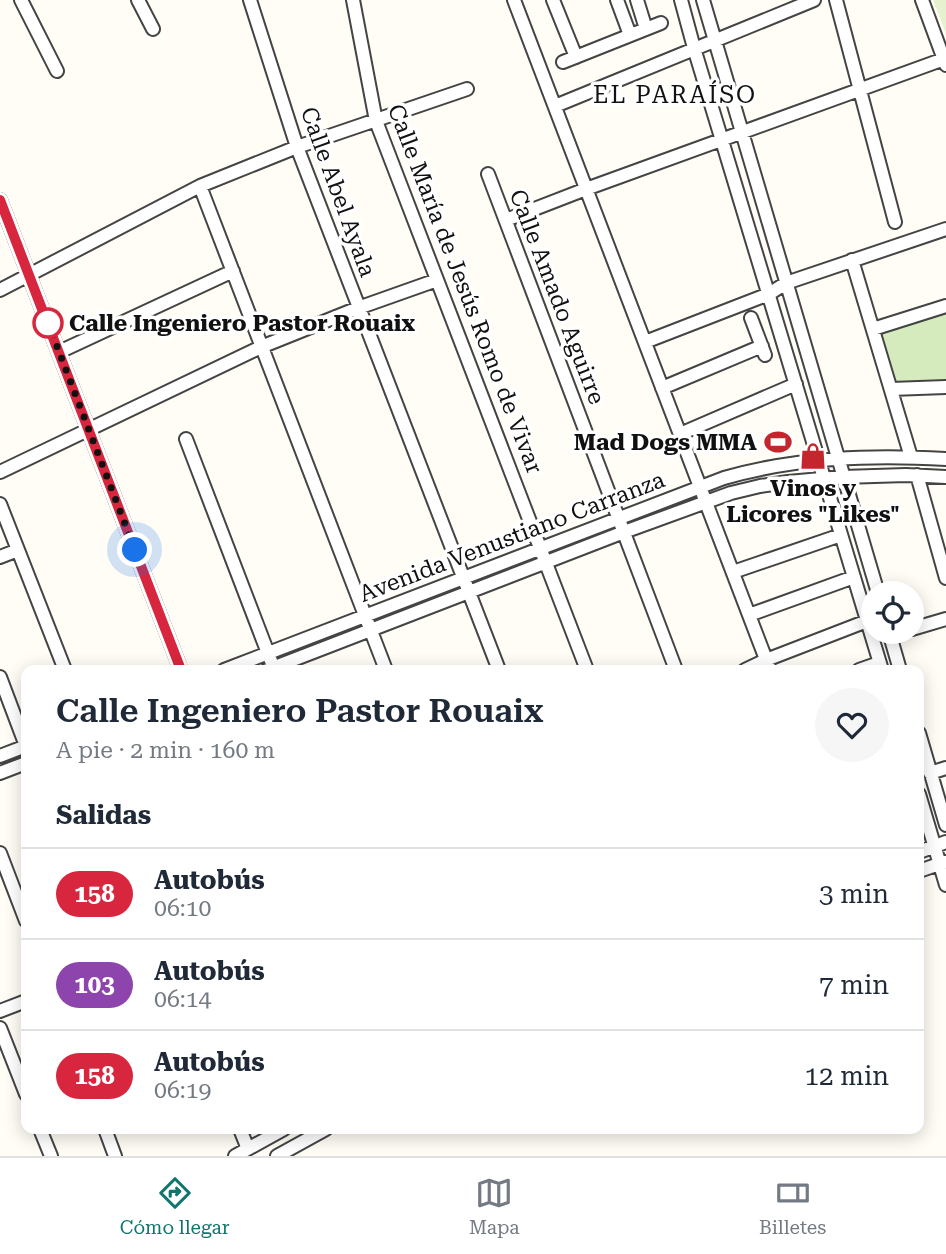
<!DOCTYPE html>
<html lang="es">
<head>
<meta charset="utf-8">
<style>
	:root { --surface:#fff; --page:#f6f6f7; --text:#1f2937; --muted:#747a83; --line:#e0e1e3; --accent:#0f766e }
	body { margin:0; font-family:"Roboto Serif",serif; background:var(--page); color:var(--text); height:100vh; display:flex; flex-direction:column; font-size:26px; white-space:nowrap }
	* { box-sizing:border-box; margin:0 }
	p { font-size:23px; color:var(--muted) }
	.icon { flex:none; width:38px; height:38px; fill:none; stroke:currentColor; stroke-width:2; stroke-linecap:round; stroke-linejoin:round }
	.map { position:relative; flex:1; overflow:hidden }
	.sheet { position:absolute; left:21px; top:665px; width:903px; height:469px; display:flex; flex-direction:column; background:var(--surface); border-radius:14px; box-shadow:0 4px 18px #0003 }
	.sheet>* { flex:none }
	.badge { padding:0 14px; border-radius:23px; font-size:24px; line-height:46px }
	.fabs { position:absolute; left:861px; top:581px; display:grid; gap:14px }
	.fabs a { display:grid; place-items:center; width:63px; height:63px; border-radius:50%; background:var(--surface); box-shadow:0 4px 18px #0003; font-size:35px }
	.you { position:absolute; width:35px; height:35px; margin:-18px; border:5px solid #fff; border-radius:50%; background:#1a73e8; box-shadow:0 0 0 10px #1a73e833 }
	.map>.badge { position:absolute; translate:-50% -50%; box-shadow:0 0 0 4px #fff }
	h2 { padding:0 35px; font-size:26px; line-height:63px }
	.round { display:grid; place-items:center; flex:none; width:74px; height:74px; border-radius:37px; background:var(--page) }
	.headline { display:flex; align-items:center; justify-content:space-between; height:119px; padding:0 35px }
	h1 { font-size:33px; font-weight:600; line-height:52px }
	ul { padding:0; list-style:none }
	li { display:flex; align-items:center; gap:21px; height:91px; padding:0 35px; border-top:2px solid var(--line) }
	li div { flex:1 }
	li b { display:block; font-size:26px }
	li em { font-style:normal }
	li .badge { min-width:77px; font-weight:700; text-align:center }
	.dock { display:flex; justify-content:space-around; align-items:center; height:98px; border-top:2px solid var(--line); background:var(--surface); font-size:19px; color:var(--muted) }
	.dock a { display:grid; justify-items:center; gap:4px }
	.dock .on { color:var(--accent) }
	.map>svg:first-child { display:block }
</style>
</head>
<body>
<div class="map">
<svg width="946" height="1156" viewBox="0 0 946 1156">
	<rect width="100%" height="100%" fill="#fffdf5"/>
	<!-- green -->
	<path fill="#d5ebbd" d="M946,311v70l-53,4 -14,-52z"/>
	<!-- pitch -->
	<path fill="#e6f2cf" d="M933,0h13v34z"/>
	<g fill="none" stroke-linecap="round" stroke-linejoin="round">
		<defs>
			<path id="minor" d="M21,0l36,71
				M138,0l15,29
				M250,0l47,147 202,523
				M353,0l23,121 211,549
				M514,0l256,670
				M553,0l23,57
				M617,0l13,35
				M637,0l9,29
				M681,0l13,48 188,622
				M703,0l175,593
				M836,0l59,222
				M922,0l24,65
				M563,62l98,-39
				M555,106l259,-106
				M488,174l188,496
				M200,186l186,484
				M0,200l181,470
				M506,220l80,-31 358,-130
				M852,260l59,197
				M0,290l200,-104 97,-39 170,-58
				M751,318l14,37
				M873,329l73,-23
				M645,342l124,-48 17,-11 160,-54
				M59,352l174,-81
				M662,388l100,-42
				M891,389l55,-2
				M680,434l116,-50
				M186,439l85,222
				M0,472l261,-125 97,-39 79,-28
				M917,475l29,103
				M0,504l65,166
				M0,557l18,-7
				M733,572l108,-37
				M749,615l105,-38
				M912,629l34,-10
				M889,632l11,38
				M224,670l500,-192c73,-21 147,-23 222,-19
				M267,670l357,-138 107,-39 29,-7 28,-4 55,-5 63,-2 40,2
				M745,670l21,-10 101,-39
				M859,670l20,-7
				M0,677l26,69
				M919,733l27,92
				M0,756l26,-10
				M0,773l26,-10
				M930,773l16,-5
				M919,794l27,91
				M919,852l27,-10
				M0,853l26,68
				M919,871l26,-9
				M0,1011l26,-10
				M0,1028l26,66
				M40,1129l11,27
				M105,1129l10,27
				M240,1129l8,20
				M235,1156l49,-27
				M277,1156l49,-27"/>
		</defs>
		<!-- minor casing -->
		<use href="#minor" stroke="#444" stroke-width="16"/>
		<!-- minor -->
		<use href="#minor" stroke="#fff" stroke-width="12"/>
	</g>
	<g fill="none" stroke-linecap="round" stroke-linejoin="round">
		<defs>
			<path id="line" d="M0,200l181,470"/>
		</defs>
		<!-- line casing -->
		<use href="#line" stroke="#fff" stroke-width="16"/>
		<!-- line -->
		<use href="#line" stroke="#d7263d" stroke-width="10"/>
		<!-- walk -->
		<path stroke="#111" stroke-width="7" stroke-dasharray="0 12.6" d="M48,323l87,227"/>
	</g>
	<!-- icons -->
	<defs>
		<symbol id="stadium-bare" viewBox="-9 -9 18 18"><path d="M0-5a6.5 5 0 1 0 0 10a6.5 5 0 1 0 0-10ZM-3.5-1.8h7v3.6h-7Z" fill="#c4262e" stroke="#fff" stroke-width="2.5" paint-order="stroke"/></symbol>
		<symbol id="shop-bare" viewBox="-9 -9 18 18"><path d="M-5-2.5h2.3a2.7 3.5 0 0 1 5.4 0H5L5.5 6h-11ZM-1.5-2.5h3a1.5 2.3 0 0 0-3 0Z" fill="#c4262e" stroke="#fff" stroke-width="2.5" paint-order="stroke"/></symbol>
	</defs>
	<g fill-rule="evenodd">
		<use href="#stadium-bare" x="759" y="423" width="38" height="38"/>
		<use href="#shop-bare" x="794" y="437" width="38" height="38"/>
	</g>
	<!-- markers -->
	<circle fill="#fff" stroke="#d7263d" stroke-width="3.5" cx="48" cy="323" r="14"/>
	<g text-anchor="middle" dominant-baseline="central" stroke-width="7" stroke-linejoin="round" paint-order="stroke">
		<!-- street labels -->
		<g font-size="23" fill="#111" stroke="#fff">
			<text transform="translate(338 192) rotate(70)">Calle Abel Ayala</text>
			<text transform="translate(465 289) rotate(69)">Calle María de Jesús Romo de Vivar</text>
			<text transform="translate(557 297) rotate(69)">Calle Amado Aguirre</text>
			<text transform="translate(512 537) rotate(-21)">Avenida Venustiano Carranza</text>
		</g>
		<!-- stop labels -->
		<g font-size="23" font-weight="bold" fill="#111" stroke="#fff" text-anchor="start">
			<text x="69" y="323">Calle Ingeniero Pastor Rouaix</text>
		</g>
		<!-- poi labels -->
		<g font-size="23" font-weight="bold" fill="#111" stroke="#fff" text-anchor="end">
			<text x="757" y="442">Mad Dogs MMA</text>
			<text x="813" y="488" text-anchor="middle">Vinos y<tspan x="813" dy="26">Licores "Likes"</tspan></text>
		</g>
		<!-- neighbourhood labels -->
		<g font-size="24" letter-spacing="2" fill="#111" stroke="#fff">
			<text x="675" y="95">EL PARAÍSO</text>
		</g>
	</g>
</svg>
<div class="fabs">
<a><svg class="icon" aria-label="locate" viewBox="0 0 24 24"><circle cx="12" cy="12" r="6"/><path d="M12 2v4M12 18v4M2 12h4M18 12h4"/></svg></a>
</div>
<div class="you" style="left:135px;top:550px"></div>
<section class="sheet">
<div class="headline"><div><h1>Calle Ingeniero Pastor Rouaix</h1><p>A pie · 2 min · 160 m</p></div><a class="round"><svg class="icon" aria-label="heart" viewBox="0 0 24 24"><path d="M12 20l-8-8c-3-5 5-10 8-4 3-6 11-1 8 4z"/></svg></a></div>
<h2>Salidas</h2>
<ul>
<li><span class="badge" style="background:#d7263d;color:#fff">158</span><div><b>Autobús</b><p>06:10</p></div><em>3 min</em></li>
<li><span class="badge" style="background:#8e44ad;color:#fff">103</span><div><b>Autobús</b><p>06:14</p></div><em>7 min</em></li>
<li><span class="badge" style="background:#d7263d;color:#fff">158</span><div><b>Autobús</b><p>06:19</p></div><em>12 min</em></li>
</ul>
</section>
</div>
<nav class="dock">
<a class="on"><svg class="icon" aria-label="directions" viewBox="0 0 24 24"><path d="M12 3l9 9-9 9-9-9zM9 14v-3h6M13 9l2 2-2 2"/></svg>Cómo llegar</a>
<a><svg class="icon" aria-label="map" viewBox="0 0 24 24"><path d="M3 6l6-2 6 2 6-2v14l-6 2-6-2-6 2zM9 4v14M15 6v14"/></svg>Mapa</a>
<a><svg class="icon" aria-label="tickets" viewBox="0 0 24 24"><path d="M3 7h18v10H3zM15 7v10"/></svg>Billetes</a>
</nav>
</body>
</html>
